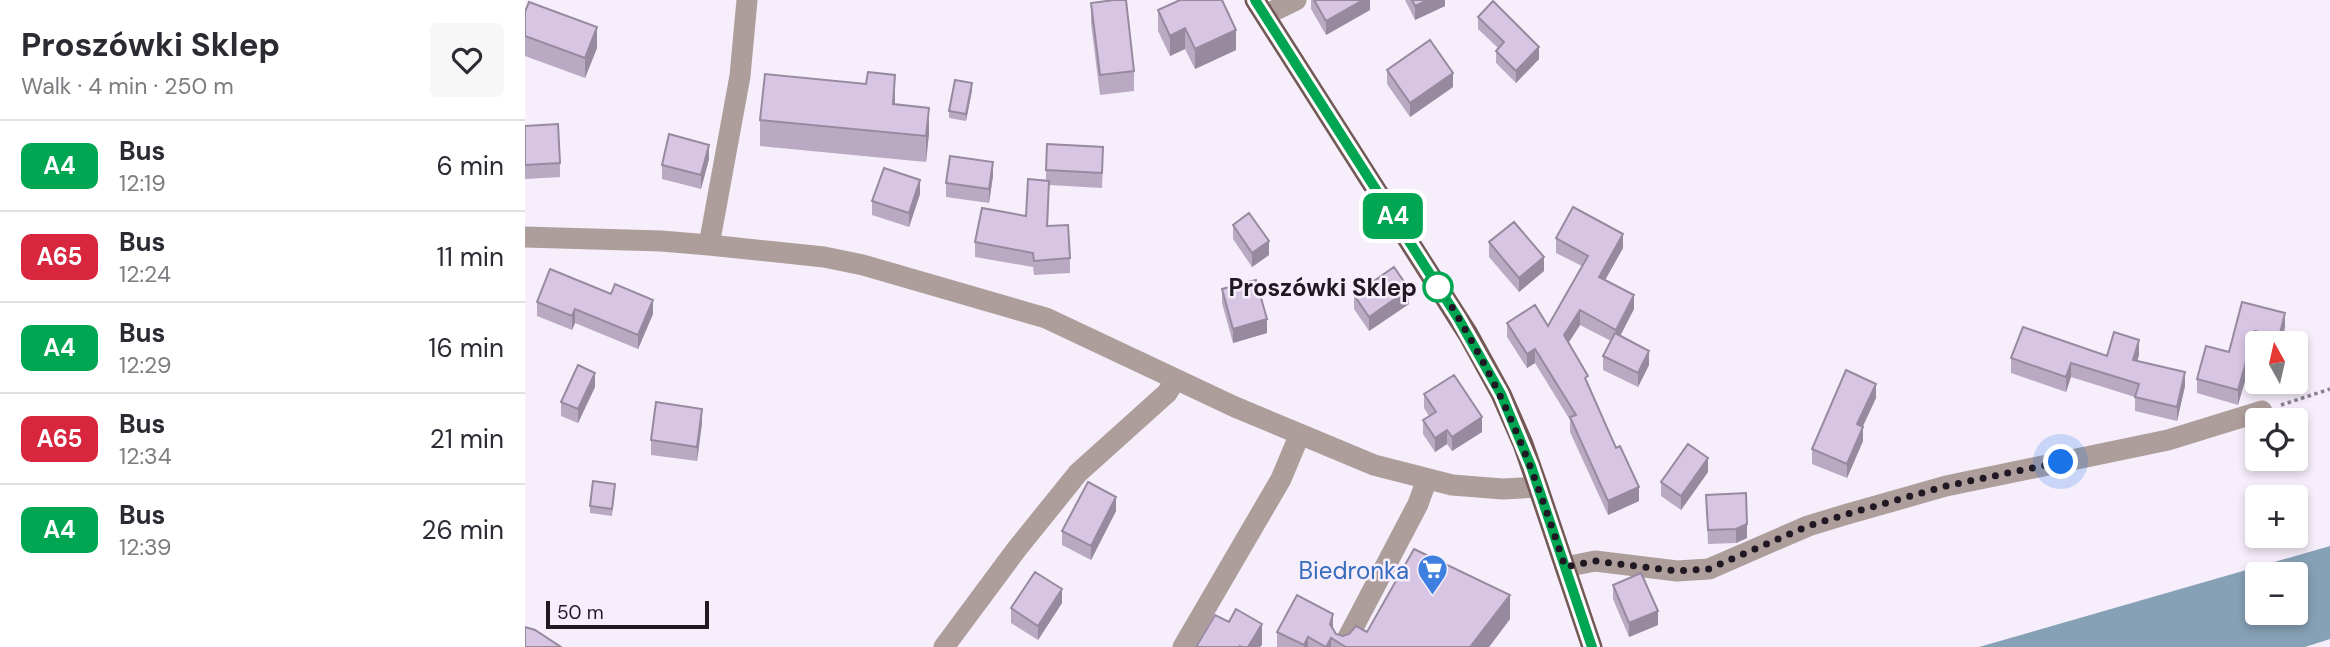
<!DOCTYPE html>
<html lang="en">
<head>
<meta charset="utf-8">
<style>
	:root { --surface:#fff; --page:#f7f7f7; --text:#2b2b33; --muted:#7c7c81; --line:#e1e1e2 }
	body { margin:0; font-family:"DM Sans",sans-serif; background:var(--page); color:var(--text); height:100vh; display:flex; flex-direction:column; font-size:26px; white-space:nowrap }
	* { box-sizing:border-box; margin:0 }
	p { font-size:23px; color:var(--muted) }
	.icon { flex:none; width:38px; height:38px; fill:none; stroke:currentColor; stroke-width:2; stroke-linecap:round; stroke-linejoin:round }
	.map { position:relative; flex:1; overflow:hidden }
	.panel { display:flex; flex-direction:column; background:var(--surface); width:525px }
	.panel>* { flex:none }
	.badge { padding:0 14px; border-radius:10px; font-size:24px; line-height:46px }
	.needle { width:46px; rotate:352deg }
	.controls { position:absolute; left:1720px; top:331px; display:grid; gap:14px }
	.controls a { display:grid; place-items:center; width:63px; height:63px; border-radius:7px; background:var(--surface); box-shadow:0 4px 10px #0003; font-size:35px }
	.scale { position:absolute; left:21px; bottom:18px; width:163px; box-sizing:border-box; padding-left:7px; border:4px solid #201924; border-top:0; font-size:19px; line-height:24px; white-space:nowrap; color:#201924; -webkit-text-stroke:5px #f6eefb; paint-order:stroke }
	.you { position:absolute; width:35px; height:35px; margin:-18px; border:5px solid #fff; border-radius:50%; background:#1a73e8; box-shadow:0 0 0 10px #1a73e833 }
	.map>.badge { position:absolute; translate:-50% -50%; box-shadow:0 0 0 4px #fff }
	.round { display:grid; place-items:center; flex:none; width:74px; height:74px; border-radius:7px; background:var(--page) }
	.overview { display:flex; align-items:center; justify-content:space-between; height:119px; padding:0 21px }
	h1 { font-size:33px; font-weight:700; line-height:52px }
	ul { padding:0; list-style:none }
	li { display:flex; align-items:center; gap:21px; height:91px; padding:0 21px; border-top:2px solid var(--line) }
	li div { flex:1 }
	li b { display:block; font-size:26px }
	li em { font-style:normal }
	li .badge { min-width:77px; font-weight:700; text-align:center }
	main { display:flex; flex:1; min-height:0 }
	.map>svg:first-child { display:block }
</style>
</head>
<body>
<main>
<section class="panel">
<div class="overview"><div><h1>Proszówki Sklep</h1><p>Walk · 4 min · 250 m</p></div><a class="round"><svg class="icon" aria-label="heart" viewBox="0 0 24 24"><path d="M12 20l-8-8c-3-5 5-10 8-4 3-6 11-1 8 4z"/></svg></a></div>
<ul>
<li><span class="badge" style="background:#00a651;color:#fff">A4</span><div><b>Bus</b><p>12:19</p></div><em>6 min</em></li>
<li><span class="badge" style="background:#d7263d;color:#fff">A65</span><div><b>Bus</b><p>12:24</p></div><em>11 min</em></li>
<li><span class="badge" style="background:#00a651;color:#fff">A4</span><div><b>Bus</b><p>12:29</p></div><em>16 min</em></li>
<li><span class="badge" style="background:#d7263d;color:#fff">A65</span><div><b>Bus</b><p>12:34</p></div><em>21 min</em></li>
<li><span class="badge" style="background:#00a651;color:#fff">A4</span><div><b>Bus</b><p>12:39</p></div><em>26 min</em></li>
</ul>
</section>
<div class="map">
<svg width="1805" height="647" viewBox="0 0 1805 647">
	<rect width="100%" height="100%" fill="#f6eefb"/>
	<!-- water -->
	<path fill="#86a0b5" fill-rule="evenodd" d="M1805,546v93l-25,8h-326zM1732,574h39v38h-39z"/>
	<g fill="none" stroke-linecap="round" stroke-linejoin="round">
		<!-- path -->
		<path stroke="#89828e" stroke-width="3.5" stroke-dasharray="3.5 3.5" stroke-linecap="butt" d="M1756,405l49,-16"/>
		<!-- minor -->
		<path stroke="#ad9d9b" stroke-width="21" d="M740,15l31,-15
			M0,237l136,4 48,4 115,12 39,8 183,53 189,89 139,58 78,20 51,4 35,-2
			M184,245l31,-169 7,-76
			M1040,567l30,-6 82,10 32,-2 99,-43 36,-11 102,-29 222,-46 94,-29
			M419,647l72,-97 62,-77 89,-80 9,-14
			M658,647l98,-168 18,-43
			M818,647l75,-143 9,-25"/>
		<!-- major -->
		<path stroke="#735855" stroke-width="21" d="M730,0l213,334 33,60 22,50 15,43 54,160"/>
	</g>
	<!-- wall -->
	<path fill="#baa9c3" d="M786,0h59v10l-44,25 -15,-26z
		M880,0h40v6l-30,14z
		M566,3l43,68v20l-34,4 -9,-72z
		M633,10l78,40 -41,19 -10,-20 -15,7 -12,-25z
		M0,12l72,36 -12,30 -60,-22z
		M953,17l61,42 -23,24 -20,-20v-12l2,-3 -20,-19z
		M862,70l66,17 -43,30 -23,-33z
		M447,90l-6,31 -17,-3v-7z
		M370,104l34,29 -3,29 -166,-16v-26z
		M0,126l35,37v14l-35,2z
		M184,159l-8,30 -39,-10v-14z
		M578,161l-1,27 -53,-3 -1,41 22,32v15l-36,2 -1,-8 -58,-10v-15l51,-26 20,-35v-11z
		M468,176l-4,27 -43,-6v-14z
		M395,194l-11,33 -37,-12v-14z
		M708,225l36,30 -17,12 -19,-28z
		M1031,238l67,10 -18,32 29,29 -14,27 29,29 -11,22 -35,-17v-14l8,-15 -31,-16 -12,18 20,42 51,116 -31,14 -38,-83v-12l-35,-57 -8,5 -20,-31v-14l41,3 34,-60 -26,-13z
		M964,242l55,29 -25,21 -30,-35z
		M697,289l45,44 -34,10 -11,-40z
		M829,295l55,9 -40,27 -15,-22z
		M12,302l116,12 -15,35 -63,-26 -3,7 -35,-14z
		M1717,302l43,25 -4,16h-24v3h-2l-17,59 -41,-12v-14l32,-27z
		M1614,355l-2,6 48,25 -8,35 -42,-10v-14l-64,-20 -5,15 -55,-19v-15z
		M70,387l-17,36 -17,-7v-14z
		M899,394l58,38 -30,19 -5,-7 -12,8 -12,-18v-14l6,-4 -5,-8z
		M1351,398l-14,29 1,14 -16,37 -35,-14v-15z
		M177,423l-5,38 -46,-6v-15z
		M1183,472l-27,38 -20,-14v-14z
		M90,491l-3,25 -22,-3v-7z
		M1181,495l41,43 -11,5 -28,1z
		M591,511l-25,49 -29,-15v-14z
		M1088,585l45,40 -29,12 -16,-38z
		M537,603l-24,37 -27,-17v-15z
		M985,619l-21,28h-212v-15l56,-4 3,6 7,2 24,-4z"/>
	<!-- shaded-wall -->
	<path fill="#978a9f" d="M838,0h7v10l-44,25v-14z
		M903,0h17v6l-30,14v-14z
		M72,27v21l-12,30v-20z
		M660,28v21l-15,7v-20z
		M711,30v20l-41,19v-20z
		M1014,47v12l-23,24v-12z
		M928,73v14l-43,30v-14z
		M370,75v26l-2,29v-26z
		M447,83v7l-6,31v-7z
		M404,108v25l-3,29v-26z
		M184,145v14l-8,30v-14z
		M468,162v14l-4,27v-14z
		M395,180v14l-11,33v-14z
		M1098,234v14l-24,43v-14z
		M744,241v14l-17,12v-14z
		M1019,257v14l-25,21v-14z
		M884,289v15l-40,27v-14z
		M1109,295v14l-18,35v-14z
		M128,300v14l-15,35v-14z
		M50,309v14l-3,7v-14z
		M1055,310v15l-16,25v-15z
		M1760,313v14l-4,16h-2v-6z
		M742,319v14l-34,10v-14z
		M1730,331v15l-17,59v-15z
		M1614,340v15l-6,19v-14z
		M1010,349v14l-8,5v-14z
		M1124,351v14l-11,22v-14z
		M1546,363v14l-5,15v-15z
		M1660,372v14l-8,35v-14z
		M70,373v14l-17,36v-14z
		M1351,384v14l-19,41v-15z
		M177,409v14l-5,38v-14z
		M957,417v15l-30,19v-14z
		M1338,427v14l-16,37v-14z
		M922,430v14l-12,8v-14z
		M1183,458v14l-27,38v-14z
		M1114,487v14l-31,14v-14z
		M591,497v14l-25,49v-14z
		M1222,524v14l-11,5v-14z
		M537,589v14l-24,37v-14z
		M985,595v24l-21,28h-19z
		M1133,611v14l-29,12v-14z
		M808,614v24h-2v9h-5z
		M737,624v21l-2,2h-12z
		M783,637v10h-4v-2z"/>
	<!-- building -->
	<path fill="#d8c5e3" stroke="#978a9f" stroke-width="2" d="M589,0h12l8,71 -34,4 -9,-72z
		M655,0h42l14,30 -41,19 -10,-21 -15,8 -12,-26z
		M789,0h49l-37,21z
		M887,0h16l-13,6z
		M968,1l46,46 -23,24 -20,-20 8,-9 -26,-25z
		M4,2l68,25 -12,31 -60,-22v-24z
		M905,40l23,33 -43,30 -23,-33z
		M343,72l27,3 -2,29 36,4 -3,28 -166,-16 5,-46 101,10z
		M430,80l17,3 -6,31 -17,-3z
		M33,124l2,39 -35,2v-39z
		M144,134l40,11 -8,30 -39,-10z
		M522,144l56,3 -1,26 -56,-3z
		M425,156l43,6 -4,27 -43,-6z
		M359,168l36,12 -11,33 -37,-12z
		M503,179l21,2 -2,45 21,-1 2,33 -36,3 -1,-8 -58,-11 7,-34 44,8z
		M1048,207l50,27 -24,43 35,18 -18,35 -36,-20 -16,25 24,41 -3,2 31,70 4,-2 19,41 -31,14 -38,-84 6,-2 -41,-66 -8,5 -20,-31 28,-18 13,21 40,-70 -32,-18z
		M724,213l20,28 -17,12 -19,-28z
		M989,222l30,35 -25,21 -30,-36z
		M869,267l15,22 -40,28 -15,-22z
		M25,269l61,25 4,-10 38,16 -15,35 -63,-26 -3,7 -35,-14z
		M731,280l11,39 -34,10 -11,-40z
		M1717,302l43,11 -6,24 -24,-6 -17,59 -41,-11 9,-33 23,6z
		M1498,327l84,29 7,-24 25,8 -6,20 52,12 -8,35 -42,-10 4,-13 -68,-21 -5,14 -55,-19z
		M1090,333l34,18 -11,22 -35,-17z
		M53,365l17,8 -17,36 -17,-7z
		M1321,370l30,14 -19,40 6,3 -16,37 -35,-15z
		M929,375l28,42 -30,20 -5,-7 -12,8 -12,-18 13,-8 -12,-18z
		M131,402l46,7 -5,38 -46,-7z
		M1163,444l20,14 -27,38 -20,-14z
		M68,481l22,3 -3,25 -22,-3z
		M563,482l28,15 -25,49 -29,-15z
		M1221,493l1,31 -11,5 -28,1 -2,-35z
		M889,549l96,46 -40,52h-124l-15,-9 -5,9 -18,-10 -4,8 -27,-13 20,-37 36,19 -3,10 6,10 7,2 6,-2 7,-8 11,6z
		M510,572l27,17 -24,37 -27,-18z
		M1116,573l17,38 -29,12 -16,-38z
		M711,609l26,15 -14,23h-6l-2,-1v1h-44l19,-32 14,7z
		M0,627l10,3 26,17h-36z"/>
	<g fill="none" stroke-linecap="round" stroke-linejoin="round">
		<defs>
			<path id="line" d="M730,0l203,318 43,76 30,72 61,181"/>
		</defs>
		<!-- line casing -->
		<use href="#line" stroke="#fff" stroke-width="16"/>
		<!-- line -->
		<use href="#line" stroke="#00a651" stroke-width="10"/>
		<!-- walk -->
		<path stroke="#201924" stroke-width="7" stroke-dasharray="0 12.6" d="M913,287c13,16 27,42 38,62 40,72 64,141 89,218l30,-6 82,10 32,-2 99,-43 36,-11 102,-29 115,-24"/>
	</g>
	<!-- icons -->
	<defs>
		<symbol id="supermarket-pin" viewBox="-11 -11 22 30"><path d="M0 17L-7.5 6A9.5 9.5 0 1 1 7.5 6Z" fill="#3f7fe0" stroke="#f6eefb"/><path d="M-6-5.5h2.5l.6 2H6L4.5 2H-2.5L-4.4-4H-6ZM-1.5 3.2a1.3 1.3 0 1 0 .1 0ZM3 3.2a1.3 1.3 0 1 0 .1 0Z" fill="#fff"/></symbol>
	</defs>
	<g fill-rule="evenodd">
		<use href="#supermarket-pin" x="890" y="552" width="35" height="47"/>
	</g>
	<!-- markers -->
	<circle fill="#fff" stroke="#00a651" stroke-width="3.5" cx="913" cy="287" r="14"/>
	<g text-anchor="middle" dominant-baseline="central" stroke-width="5" stroke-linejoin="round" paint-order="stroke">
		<!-- stop labels -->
		<g font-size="24" font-weight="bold" fill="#201924" stroke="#f6eefb" text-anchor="end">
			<text x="892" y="287">Proszówki Sklep</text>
		</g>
		<!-- shop labels -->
		<g font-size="24" fill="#366cbe" stroke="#f6eefb" text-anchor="end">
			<text x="884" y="570">Biedronka</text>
		</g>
	</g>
</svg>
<div class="controls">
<a><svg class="needle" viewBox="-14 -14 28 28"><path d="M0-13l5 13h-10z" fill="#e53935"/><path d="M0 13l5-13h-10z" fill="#7c7c81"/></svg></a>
<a><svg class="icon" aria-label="locate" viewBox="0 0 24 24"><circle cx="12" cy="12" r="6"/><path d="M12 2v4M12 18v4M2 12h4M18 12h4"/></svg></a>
<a>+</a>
<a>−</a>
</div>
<div class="scale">50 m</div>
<div class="you" style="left:1536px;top:462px"></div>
<b class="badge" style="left:868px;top:216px;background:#00a651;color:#fff">A4</b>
</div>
</main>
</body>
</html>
